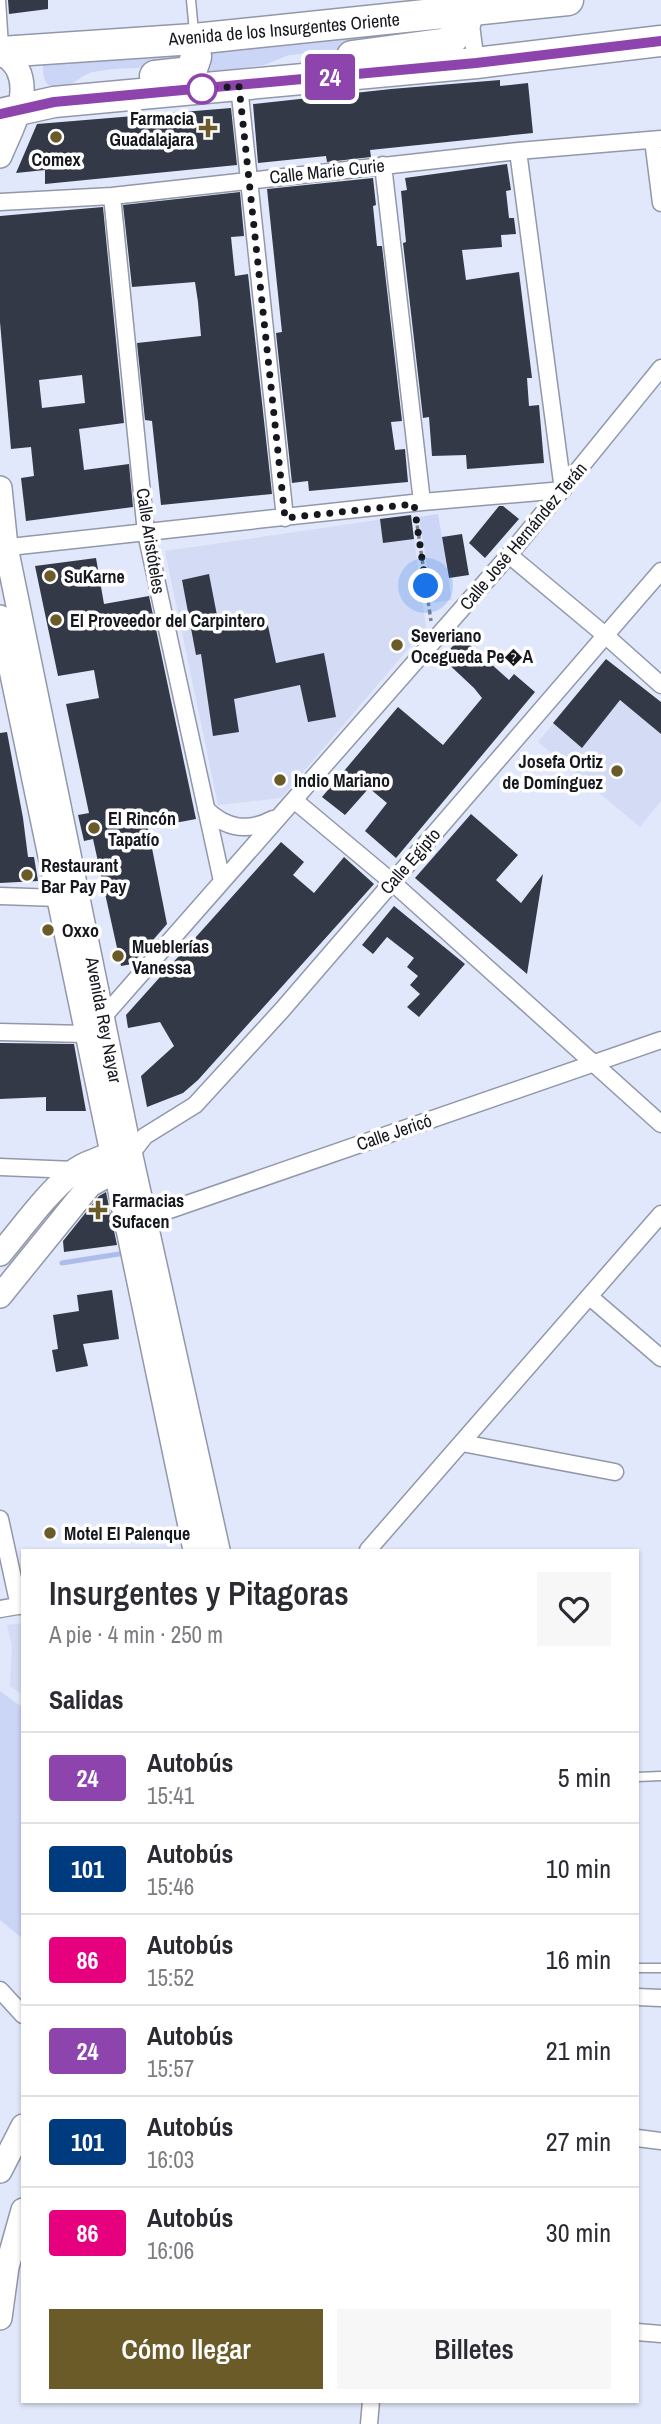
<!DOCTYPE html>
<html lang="es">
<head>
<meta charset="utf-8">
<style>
	:root { --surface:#fff; --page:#f7f7f7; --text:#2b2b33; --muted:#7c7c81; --line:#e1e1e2; --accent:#6a5b28 }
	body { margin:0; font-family:"Archivo Narrow",sans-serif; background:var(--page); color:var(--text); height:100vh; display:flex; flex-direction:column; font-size:26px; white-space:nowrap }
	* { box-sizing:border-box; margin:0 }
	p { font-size:23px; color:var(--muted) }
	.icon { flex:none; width:38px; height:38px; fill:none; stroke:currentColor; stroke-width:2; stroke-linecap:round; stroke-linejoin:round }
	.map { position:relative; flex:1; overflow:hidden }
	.details { position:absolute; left:21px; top:1549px; width:618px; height:854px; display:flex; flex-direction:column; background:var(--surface); border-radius:0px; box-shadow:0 2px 5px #0004 }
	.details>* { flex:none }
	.badge { padding:0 14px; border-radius:5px; font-size:24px; line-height:46px }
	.you { position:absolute; width:35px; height:35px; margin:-18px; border:5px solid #fff; border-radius:50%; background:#1a73e8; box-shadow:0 0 0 10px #1a73e833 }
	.map>.badge { position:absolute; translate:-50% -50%; box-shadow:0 0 0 4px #fff }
	h2 { padding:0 28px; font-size:26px; line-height:63px }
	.round { display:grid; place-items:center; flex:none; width:74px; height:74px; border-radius:0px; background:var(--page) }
	.overview { display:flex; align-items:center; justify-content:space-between; height:119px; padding:0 28px }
	h1 { font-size:33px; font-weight:600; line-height:52px }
	.button { display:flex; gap:14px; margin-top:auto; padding:14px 28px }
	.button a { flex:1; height:80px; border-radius:0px; background:var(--accent); color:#fff; font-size:28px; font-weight:600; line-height:80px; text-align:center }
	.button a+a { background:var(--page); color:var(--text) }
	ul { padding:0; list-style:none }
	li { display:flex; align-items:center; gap:21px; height:91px; padding:0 28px; border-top:2px solid var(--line) }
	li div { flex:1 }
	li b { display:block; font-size:26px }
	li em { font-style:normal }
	li .badge { min-width:77px; font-weight:700; text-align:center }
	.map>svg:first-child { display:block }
</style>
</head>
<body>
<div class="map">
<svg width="661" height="2424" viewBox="0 0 661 2424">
	<rect width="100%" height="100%" fill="#e2e8fb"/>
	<!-- built -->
	<path fill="#d3dbf5" d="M411,515l15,113 -145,170 -63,7 -53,-254z
		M592,677l69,57v67l-21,26 -102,-85z
		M23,1623v72l-13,-9 2,-40 -5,-21z"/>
	<!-- green -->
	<path fill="#cbd5f6" d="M441,26l3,4 -46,15 -109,10 -25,10 -55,7 -5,-5 4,-18z
		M183,55l-3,12c-25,1 -64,0 -87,5 -14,3 -24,20 -40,15 -10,-2 -10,-14 -10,-22l2,-3z
		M438,514l14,86 -19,3 -14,-86z
		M0,1691l23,17v231l-23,-19z"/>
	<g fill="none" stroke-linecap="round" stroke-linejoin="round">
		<!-- stream -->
		<path stroke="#aebcec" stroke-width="5" d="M62,1263l57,-9"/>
	</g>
	<!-- building -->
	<path fill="#343948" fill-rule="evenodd" d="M8,0h40v9l-39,5z
		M500,80v6l28,-3 5,50 -163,17 1,7 -44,5 -1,-6 -68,7 -5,-59 138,-15z
		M231,108l6,57 -192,19v-14l-29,3 21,-49z
		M507,164l4,26 -5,1 3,27h5l2,16 -15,1 1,12 -40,3 4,30 53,-8 13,106h-5l2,28 10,-1 5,58 -77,6 -1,-14 -34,1 -3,-39 -6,1 -20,-175 3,-1 -5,-51 6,-1 -2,-12z
		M373,178l3,27 -3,1 4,40h5l20,175 -11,1 4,28 10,-1 3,33 -99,9 -1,-10 -16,2 -16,-150 6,-1 -15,-143z
		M240,192l4,44 -13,1 4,39 13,-2 24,220 -111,11 -9,-84 -7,-1 -8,-77 64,-7 -3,-34 -3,-20 -63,5 -9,-82z
		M103,207l21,216 -45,6 5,41 45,-6 4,43 -107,14 -5,-43 13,-2 -3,-29 -20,2 -11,-127v-106zM82,375l3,28 -43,5 -3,-28z
		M499,506h4l16,13 -34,39 -16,-15z
		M411,515l3,24 -31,4 -3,-24z
		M462,534l7,41 -20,3 -7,-41z
		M96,558l8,46 45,-8 47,223 -48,9 19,96 -35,40 -11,2 -28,-127 -9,2 -6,-26 11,-2 -23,-109 33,-6 -5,-28 -36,6 -23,-110z
		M209,574l11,57 47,-10 9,42 48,-10 12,64 -28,5 -8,-37 -66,14 5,33 -26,4 -12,-82 -5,1 -14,-75z
		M461,637l48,43 5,-6 21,18 -139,166 -31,-27 22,-28 -18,-15 -24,27 -23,-18 76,-90 45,38 39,-47 -8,-10 -32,-30z
		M606,659l55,43v32l-41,-34 -38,48 -29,-25z
		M7,732l16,86 5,39h6l4,24 -38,2v-150z
		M471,814l47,41 -22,25 25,23 22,-29 -16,100 -112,-96z
		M281,842l23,20 -11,13 21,18 30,-36 30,27 -176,196 -15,13 -36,14 -6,-31 33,-30 -14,-24 -32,6 -2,-13z
		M394,906l71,58 -46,53 -12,-10 13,-13 -10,-9 8,-9 -11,-9 7,-9 -27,-21 -14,17 -11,-9z
		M0,1043l74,1 12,67h-40v-14l-46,2z
		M106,1192l11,53 -53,7 -1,-11 36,-45z
		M112,1290l7,49 -36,5 5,22 -32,6 -4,-22 6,-1 -5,-34 26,-4 -2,-16z"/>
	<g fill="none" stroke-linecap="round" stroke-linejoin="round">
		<defs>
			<path id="lane" d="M1,0l3,46
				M191,0l3,32
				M637,1777l24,-1
				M637,1968h24"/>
			<path id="street" d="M470,17l6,46
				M239,86l46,432
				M653,140l8,63
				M383,165l39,337
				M112,196l34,337 76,348
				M0,202l112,-6 406,-45 143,-12
				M0,548l422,-46 141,-12 -45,-339
				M509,555l96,80 56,50
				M294,800l98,82 269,242
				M206,809c20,20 42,23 67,10
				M0,896l59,2
				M104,1016l405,-461 152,-187
				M0,1032l86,2
				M131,1154l14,-18 50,-31 87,-95 379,-439
				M0,1167l75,3 3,4
				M135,1222l526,-182
				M590,1297l71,61
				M462,1443l153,29
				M0,1519l19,87
				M368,1550l293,-336
				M0,1609l23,-4
				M0,1990l23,25
				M637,1997l24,1
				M637,2138l24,3
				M637,2332l24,2
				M369,2424l2,-23"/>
			<path id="secondary" d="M0,156c10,-25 31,-59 18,-86 -3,-7 -10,-12 -15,-18
				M0,488l6,59 121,591 91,412
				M0,617l195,933
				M0,1254c23,-27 45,-59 73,-82 13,-12 33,-12 47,-25
				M0,1296l90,-111 24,-13 9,-8
				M0,2171l23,-45
				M0,2318l7,-51 16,-57"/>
			<path id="highway" d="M0,52l194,-13 374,-39
				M352,56l96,-13 16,-17 6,-15
				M155,76l36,-4 5,-15 -2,-18
				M0,114l54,-12 422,-39 185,-22"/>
		</defs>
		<!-- lane casing -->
		<use href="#lane" stroke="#9298aa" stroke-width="11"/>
		<!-- street casing -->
		<use href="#street" stroke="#9298aa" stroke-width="19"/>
		<!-- secondary casing -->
		<use href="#secondary" stroke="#9298aa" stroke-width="26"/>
		<!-- highway casing -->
		<use href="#highway" stroke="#9298aa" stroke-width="33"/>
		<!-- path -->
		<path stroke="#7d818e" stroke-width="3.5" stroke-dasharray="5 3.5" stroke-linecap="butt" d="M416,517l15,104"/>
		<!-- lane -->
		<use href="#lane" stroke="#fff" stroke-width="8"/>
		<!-- street -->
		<use href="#street" stroke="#fff" stroke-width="16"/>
		<!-- secondary -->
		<use href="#secondary" stroke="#fff" stroke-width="23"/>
		<!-- highway -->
		<use href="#highway" stroke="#fff" stroke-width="30"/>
	</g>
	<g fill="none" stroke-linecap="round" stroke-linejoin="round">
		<defs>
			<path id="line" d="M0,114l54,-12 422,-39 185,-22"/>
		</defs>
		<!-- line casing -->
		<use href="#line" stroke="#fff" stroke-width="16"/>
		<!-- line -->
		<use href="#line" stroke="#8e44ad" stroke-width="10"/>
		<!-- walk -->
		<path stroke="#16181f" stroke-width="7" stroke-dasharray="0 12.6" d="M202,89l37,-3 46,432 129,-14 12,82"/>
	</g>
	<!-- markers -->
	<circle fill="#fff" stroke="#8e44ad" stroke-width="3.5" cx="202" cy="89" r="14"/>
	<g fill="#6a5b28" stroke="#fff" stroke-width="2.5">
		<path d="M204.5 117.5h7v7h7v7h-7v7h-7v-7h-7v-7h7z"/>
		<circle cx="56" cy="137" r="7"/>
		<circle cx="50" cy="576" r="7"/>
		<circle cx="56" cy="620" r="7"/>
		<circle cx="397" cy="645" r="7"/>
		<circle cx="617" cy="771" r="7"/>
		<circle cx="280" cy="780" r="7"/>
		<circle cx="94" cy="828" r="7"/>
		<circle cx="27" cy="875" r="7"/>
		<circle cx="48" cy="930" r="7"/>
		<circle cx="118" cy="956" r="7"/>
		<path d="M94.5 1199.5h7v7h7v7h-7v7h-7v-7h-7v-7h7z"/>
		<circle cx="50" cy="1533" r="7"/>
	</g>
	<g text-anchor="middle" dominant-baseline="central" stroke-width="7" stroke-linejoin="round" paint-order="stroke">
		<!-- street labels -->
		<g font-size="18" fill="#16181f" stroke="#fff">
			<text transform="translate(284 29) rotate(-5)">Avenida de los Insurgentes Oriente</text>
			<text transform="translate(327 171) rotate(-6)">Calle Marie Curie</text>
			<text transform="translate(523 536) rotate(-50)">Calle José Hernández Terán</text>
			<text transform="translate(151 541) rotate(81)">Calle Aristóteles</text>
			<text transform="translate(410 861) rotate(-49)">Calle Egipto</text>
			<text transform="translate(104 1020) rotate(79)">Avenida Rey Nayar</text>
			<text transform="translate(394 1132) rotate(-19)">Calle Jericó</text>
		</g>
		<!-- poi labels -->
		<g font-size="18" font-weight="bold" fill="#16181f" stroke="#fff" text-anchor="start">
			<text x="194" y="118" text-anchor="end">Farmacia<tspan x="194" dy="21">Guadalajara</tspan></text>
			<text x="56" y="159" text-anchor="middle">Comex</text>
			<text x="64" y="576">SuKarne</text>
			<text x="70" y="620">El Proveedor del Carpintero</text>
			<text x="411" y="635">Severiano<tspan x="411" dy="21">Ocegueda Pe�A</tspan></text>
			<text x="603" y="761" text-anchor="end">Josefa Ortiz<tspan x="603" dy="21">de Domínguez</tspan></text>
			<text x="294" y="780">Indio Mariano</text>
			<text x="108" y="818">El Rincón<tspan x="108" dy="21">Tapatío</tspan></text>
			<text x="41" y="865">Restaurant<tspan x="41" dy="21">Bar Pay Pay</tspan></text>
			<text x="62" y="930">Oxxo</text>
			<text x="132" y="946">Mueblerías<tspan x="132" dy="21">Vanessa</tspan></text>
			<text x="112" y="1200">Farmacias<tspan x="112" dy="21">Sufacen</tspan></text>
			<text x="64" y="1533">Motel El Palenque</text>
		</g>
	</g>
</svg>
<div class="you" style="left:426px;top:586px"></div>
<b class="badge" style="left:330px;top:77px;background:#8e44ad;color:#fff">24</b>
<section class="details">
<div class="overview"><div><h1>Insurgentes y Pitagoras</h1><p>A pie · 4 min · 250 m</p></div><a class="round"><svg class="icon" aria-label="heart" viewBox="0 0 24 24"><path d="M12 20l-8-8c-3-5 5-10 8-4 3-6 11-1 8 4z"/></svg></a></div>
<h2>Salidas</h2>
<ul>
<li><span class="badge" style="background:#8e44ad;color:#fff">24</span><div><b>Autobús</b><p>15:41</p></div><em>5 min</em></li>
<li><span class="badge" style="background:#003b80;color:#fff">101</span><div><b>Autobús</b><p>15:46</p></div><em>10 min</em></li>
<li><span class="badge" style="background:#e6007e;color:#fff">86</span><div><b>Autobús</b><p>15:52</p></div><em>16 min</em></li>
<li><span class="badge" style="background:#8e44ad;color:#fff">24</span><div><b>Autobús</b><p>15:57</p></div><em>21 min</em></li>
<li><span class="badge" style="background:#003b80;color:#fff">101</span><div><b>Autobús</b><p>16:03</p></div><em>27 min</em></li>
<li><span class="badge" style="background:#e6007e;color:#fff">86</span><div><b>Autobús</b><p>16:06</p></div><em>30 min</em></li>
</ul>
<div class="button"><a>Cómo llegar</a><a>Billetes</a></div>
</section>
</div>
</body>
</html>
